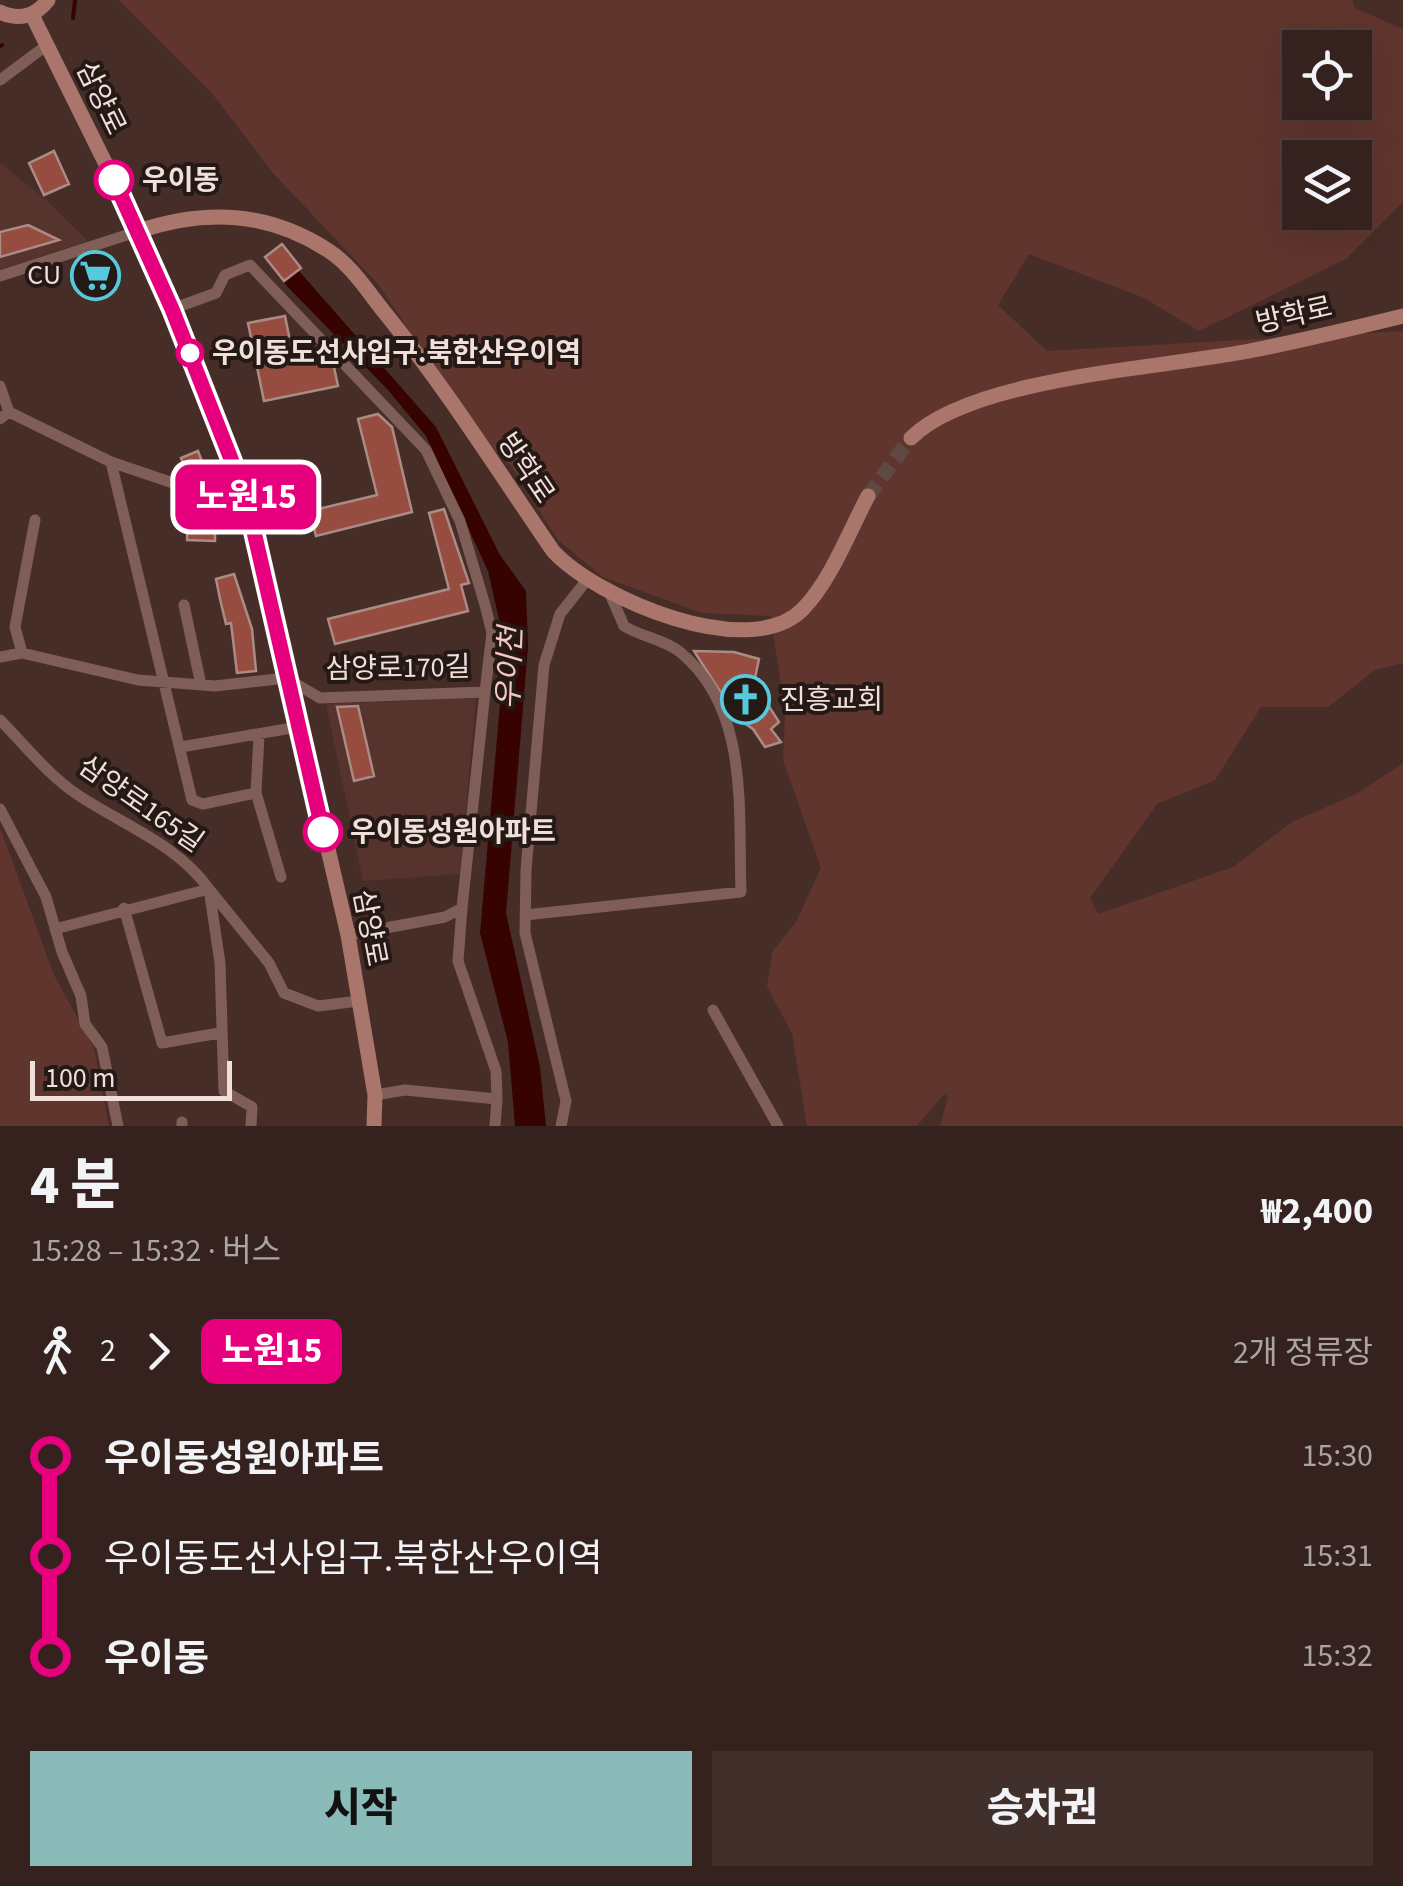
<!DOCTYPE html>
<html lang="ko">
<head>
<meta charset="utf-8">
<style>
	:root { --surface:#35221e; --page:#402f2b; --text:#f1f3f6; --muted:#aaa4a4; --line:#4f3f3c; --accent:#8bbbb9 }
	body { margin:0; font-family:"Source Sans 3","Noto Sans KR",sans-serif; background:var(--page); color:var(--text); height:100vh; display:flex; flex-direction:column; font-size:38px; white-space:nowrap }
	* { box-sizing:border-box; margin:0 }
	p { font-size:32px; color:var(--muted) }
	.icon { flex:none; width:55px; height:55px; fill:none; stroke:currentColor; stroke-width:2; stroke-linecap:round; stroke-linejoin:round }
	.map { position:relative; height:1126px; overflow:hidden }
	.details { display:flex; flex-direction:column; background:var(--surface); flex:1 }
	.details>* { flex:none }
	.badge { padding:0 20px; border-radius:15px; font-size:35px; line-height:65px }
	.buttons { position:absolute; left:1282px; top:30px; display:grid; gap:20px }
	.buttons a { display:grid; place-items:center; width:90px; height:90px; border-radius:0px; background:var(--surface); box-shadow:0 10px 40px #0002,0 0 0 2px var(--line); font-size:50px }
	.scale { position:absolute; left:30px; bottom:25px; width:202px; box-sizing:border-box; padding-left:10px; border:5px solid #f1dfdb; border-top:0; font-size:28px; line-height:35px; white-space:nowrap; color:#f1dfdb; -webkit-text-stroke:8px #251916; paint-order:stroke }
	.map>.badge { position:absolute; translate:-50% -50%; box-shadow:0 0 0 5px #fff }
	.legs { display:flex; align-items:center; gap:15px; height:110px; padding:0 30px; font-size:32px }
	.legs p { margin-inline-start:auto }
	.overview { display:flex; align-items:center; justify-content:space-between; height:170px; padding:0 30px }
	h1 { font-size:55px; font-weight:800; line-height:75px }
	.cta { display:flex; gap:20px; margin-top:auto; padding:20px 30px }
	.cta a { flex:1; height:115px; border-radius:0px; background:var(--accent); color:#111; font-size:40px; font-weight:800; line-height:115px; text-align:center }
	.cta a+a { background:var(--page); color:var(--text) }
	ul { padding:0 30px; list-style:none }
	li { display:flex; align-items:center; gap:35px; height:100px; font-size:38px }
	li i { display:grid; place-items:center; width:15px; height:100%; margin:0 12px; background:currentColor }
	li i::after { content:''; width:25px; height:25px; margin:-12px; border:8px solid; border-radius:50%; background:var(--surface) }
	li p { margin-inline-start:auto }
	li:first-child i { background:linear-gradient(#0000 50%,currentColor 0) }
	li:last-child i { background:linear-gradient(currentColor 50%,#0000 0) }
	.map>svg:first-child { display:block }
</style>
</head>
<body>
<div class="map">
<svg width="1403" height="1126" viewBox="0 0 1403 1126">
	<rect width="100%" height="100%" fill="#472d28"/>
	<!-- built -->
	<path fill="#56342d" d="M0,163l45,36 43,42 -88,29z
		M476,698l-16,176 -97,7 -37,-177z"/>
	<!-- green -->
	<path fill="#60352e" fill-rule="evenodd" d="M119,0h1233l3,8 48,21v173l-57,57 -147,72 -57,-34 -113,-43 -31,51 49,46 356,-20v332l-28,7 -47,37h-67l-46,73 -58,24 -67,94 8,16 135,-47 59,-45 64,-28 47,-31v363h-463l8,-29 -4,-3 -27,32h-110l-15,-93 -25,-46 5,-35 24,-30 25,-54 -38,-108 2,-45 -14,-99 -69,-3 -99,-36 -45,-37 -46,-73 -30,-28 -104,-155 -105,-111 -62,-81zM1300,48h55v54h-55zM1300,158h55v54h-55z
		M0,828l54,147 40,73 15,78h-109z"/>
	<!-- water -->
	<path fill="#360300" d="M299,271l137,156 64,128 26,36 2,56 -22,266 34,154 6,59h-31l-7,-84 -28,-109 25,-287 -17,-75 -62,-135 -38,-46 -104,-107z"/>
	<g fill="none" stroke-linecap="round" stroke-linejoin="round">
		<!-- stream -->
		<path stroke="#360300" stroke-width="4" d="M73,18l2,-18
			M0,46l2,-1"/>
	</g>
	<!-- building -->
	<path fill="#964c3f" stroke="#ab8b85" stroke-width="2.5" d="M54,151l15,33 -25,11 -15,-32z
		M28,225l31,15 -59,17v-25z
		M282,244l19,24 -17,13 -19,-24z
		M110,261l5,16 -34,10 -5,-17z
		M285,316l9,45 29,-5 11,11 4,19 -74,15 -16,-78z
		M378,414l14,13 20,85 -96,24 -6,-25 67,-16 -19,-76z
		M198,451l17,45 -6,2 -15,-6 -13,-34z
		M444,509l25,74 -8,2 7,26 -133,33 -7,-25 121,-30 -20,-76z
		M188,513l27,5v23l-28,-1z
		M234,574l18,55 4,42 -19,2 -6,-50 -5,1 -6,-25 -4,-20z
		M694,651l40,1 25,7 -5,24 25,39 -8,7 10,13 -16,5 -12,-18 -16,-11z
		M358,706l16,70 -20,5 -17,-74z"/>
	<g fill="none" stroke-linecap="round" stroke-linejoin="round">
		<!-- secondary-tunnel -->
		<path stroke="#604843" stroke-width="15" stroke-dasharray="15 8" stroke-linecap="butt" d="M868,496l43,-58"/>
		<!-- street -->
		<path stroke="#805e58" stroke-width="11" d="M0,80l47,-35
			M0,276l139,-45
			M0,386l9,26 -9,7
			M9,412l102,50 62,21 21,23 55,7
			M111,462l81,338 11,4 53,-11 3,-58
			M184,605l17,80
			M22,653l-7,-26 20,-107
			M0,657l22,-4 116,27 77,6 71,-8 34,20 165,-6 7,-59 -7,-28 -25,-84 -34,-71 -176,-185 -25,10 -9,18 -44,16
			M0,720c24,24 49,56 78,75 45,30 99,49 131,94l-154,40
			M181,747l117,-20
			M256,793l25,84
			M0,809l46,88 16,55 19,44 4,28 17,23 16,79
			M209,889l11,74 4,128 28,16 -1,19
			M209,889l60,74 15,30 34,13 41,-5
			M124,908l38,135 57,-10
			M462,908l-4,53 38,110 1,28
			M525,915l216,-23c-3,-82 9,-183 -61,-240 -16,-13 -39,-15 -56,-26l-14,-32
			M348,935l97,-18 17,-9 23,-216
			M713,1010l65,116
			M375,1095l30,-5 92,9 -2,27
			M182,1122v4
			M561,1126l5,-25 -41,-168 1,-63 18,-205 16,-51 26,-33"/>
		<!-- secondary -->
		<path stroke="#aa756a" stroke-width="15" d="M0,12c19,9 36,4 48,-12
			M32,15l107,216 107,266 102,438 27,160 -1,31
			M139,231c66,-22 129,-20 190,20 23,15 39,41 56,62 61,75 113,158 168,238 43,47 196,113 250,58 28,-29 46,-77 65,-113
			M911,438c61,-61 255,-70 343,-88 50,-10 100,-22 149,-34"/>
	</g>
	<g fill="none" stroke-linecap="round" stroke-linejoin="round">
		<defs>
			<path id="line-1" d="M114,180l58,129 74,188 77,335"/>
		</defs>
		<!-- line-1 casing -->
		<use href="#line-1" stroke="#fff" stroke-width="22"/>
		<!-- line-1 -->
		<use href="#line-1" stroke="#e6007e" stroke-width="15"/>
	</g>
	<!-- icons -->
	<defs>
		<symbol id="supermarket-ring" viewBox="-11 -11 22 22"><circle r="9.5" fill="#251916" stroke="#55cadf" stroke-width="1.5"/><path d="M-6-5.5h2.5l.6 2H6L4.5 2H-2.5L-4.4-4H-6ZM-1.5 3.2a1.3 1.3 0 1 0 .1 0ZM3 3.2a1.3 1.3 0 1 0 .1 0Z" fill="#55cadf"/></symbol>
		<symbol id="church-ring" viewBox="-11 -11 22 22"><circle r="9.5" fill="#251916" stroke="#55cadf" stroke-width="1.5"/><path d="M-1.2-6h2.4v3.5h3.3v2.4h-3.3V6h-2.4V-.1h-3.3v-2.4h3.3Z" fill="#55cadf"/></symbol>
	</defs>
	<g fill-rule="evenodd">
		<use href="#supermarket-ring" x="68" y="248" width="55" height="55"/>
		<use href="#church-ring" x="718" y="672" width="55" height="55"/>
	</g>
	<!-- markers -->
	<g fill="#fff" stroke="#e6007e" stroke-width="5">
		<circle cx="114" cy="180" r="18"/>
		<circle cx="190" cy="353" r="12"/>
		<circle cx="323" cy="832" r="18"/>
	</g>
	<g text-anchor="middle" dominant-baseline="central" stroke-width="8" stroke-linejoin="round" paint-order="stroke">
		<!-- street labels -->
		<g font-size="28" fill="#f1dfdb" stroke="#251916">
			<text transform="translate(101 98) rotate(64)">삼양로</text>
			<text transform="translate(1294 315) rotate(-13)">방학로</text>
			<text transform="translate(526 468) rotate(56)">방학로</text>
			<text transform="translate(398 668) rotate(-1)">삼양로170길</text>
			<text transform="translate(141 804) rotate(35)">삼양로165길</text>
			<text transform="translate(370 928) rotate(79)">삼양로</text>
		</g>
		<!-- stop labels -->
		<g font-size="28" font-weight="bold" fill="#f1dfdb" stroke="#251916" text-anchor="start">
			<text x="142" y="180">우이동</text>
			<text x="212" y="353">우이동도선사입구.북한산우이역</text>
			<text x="350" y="832">우이동성원아파트</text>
		</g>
		<!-- poi labels -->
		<g font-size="28" fill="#f1dfdb" stroke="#251916" text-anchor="end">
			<text x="61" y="275">CU</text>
			<text x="780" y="700" text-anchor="start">진흥교회</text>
		</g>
		<!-- water labels -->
		<g font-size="30" font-style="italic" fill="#f6c9c0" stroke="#251916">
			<text transform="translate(510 668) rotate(-88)">우이천</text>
		</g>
	</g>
</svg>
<div class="buttons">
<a><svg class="icon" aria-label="locate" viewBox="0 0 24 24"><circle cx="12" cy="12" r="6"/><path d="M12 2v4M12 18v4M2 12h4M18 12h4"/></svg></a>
<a><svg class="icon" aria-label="layers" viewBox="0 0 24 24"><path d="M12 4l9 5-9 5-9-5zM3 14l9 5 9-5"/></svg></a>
</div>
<div class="scale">100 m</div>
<b class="badge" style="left:246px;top:497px;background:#e6007e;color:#fff">노원15</b>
</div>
<section class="details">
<div class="overview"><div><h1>4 분</h1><p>15:28 – 15:32 · 버스</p></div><b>₩2,400</b></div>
<div class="legs"><svg class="icon" aria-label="walk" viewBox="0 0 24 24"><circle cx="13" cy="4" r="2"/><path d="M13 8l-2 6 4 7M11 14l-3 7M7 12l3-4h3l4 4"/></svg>2<svg class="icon" aria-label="forward" viewBox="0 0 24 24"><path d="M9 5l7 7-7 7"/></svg><b class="badge" style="background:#e6007e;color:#fff">노원15</b><p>2개 정류장</p></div>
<ul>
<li><i style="color:#e6007e"></i><b>우이동성원아파트</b><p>15:30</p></li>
<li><i style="color:#e6007e"></i><span>우이동도선사입구.북한산우이역</span><p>15:31</p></li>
<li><i style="color:#e6007e"></i><b>우이동</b><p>15:32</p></li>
</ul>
<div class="cta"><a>시작</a><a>승차권</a></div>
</section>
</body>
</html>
